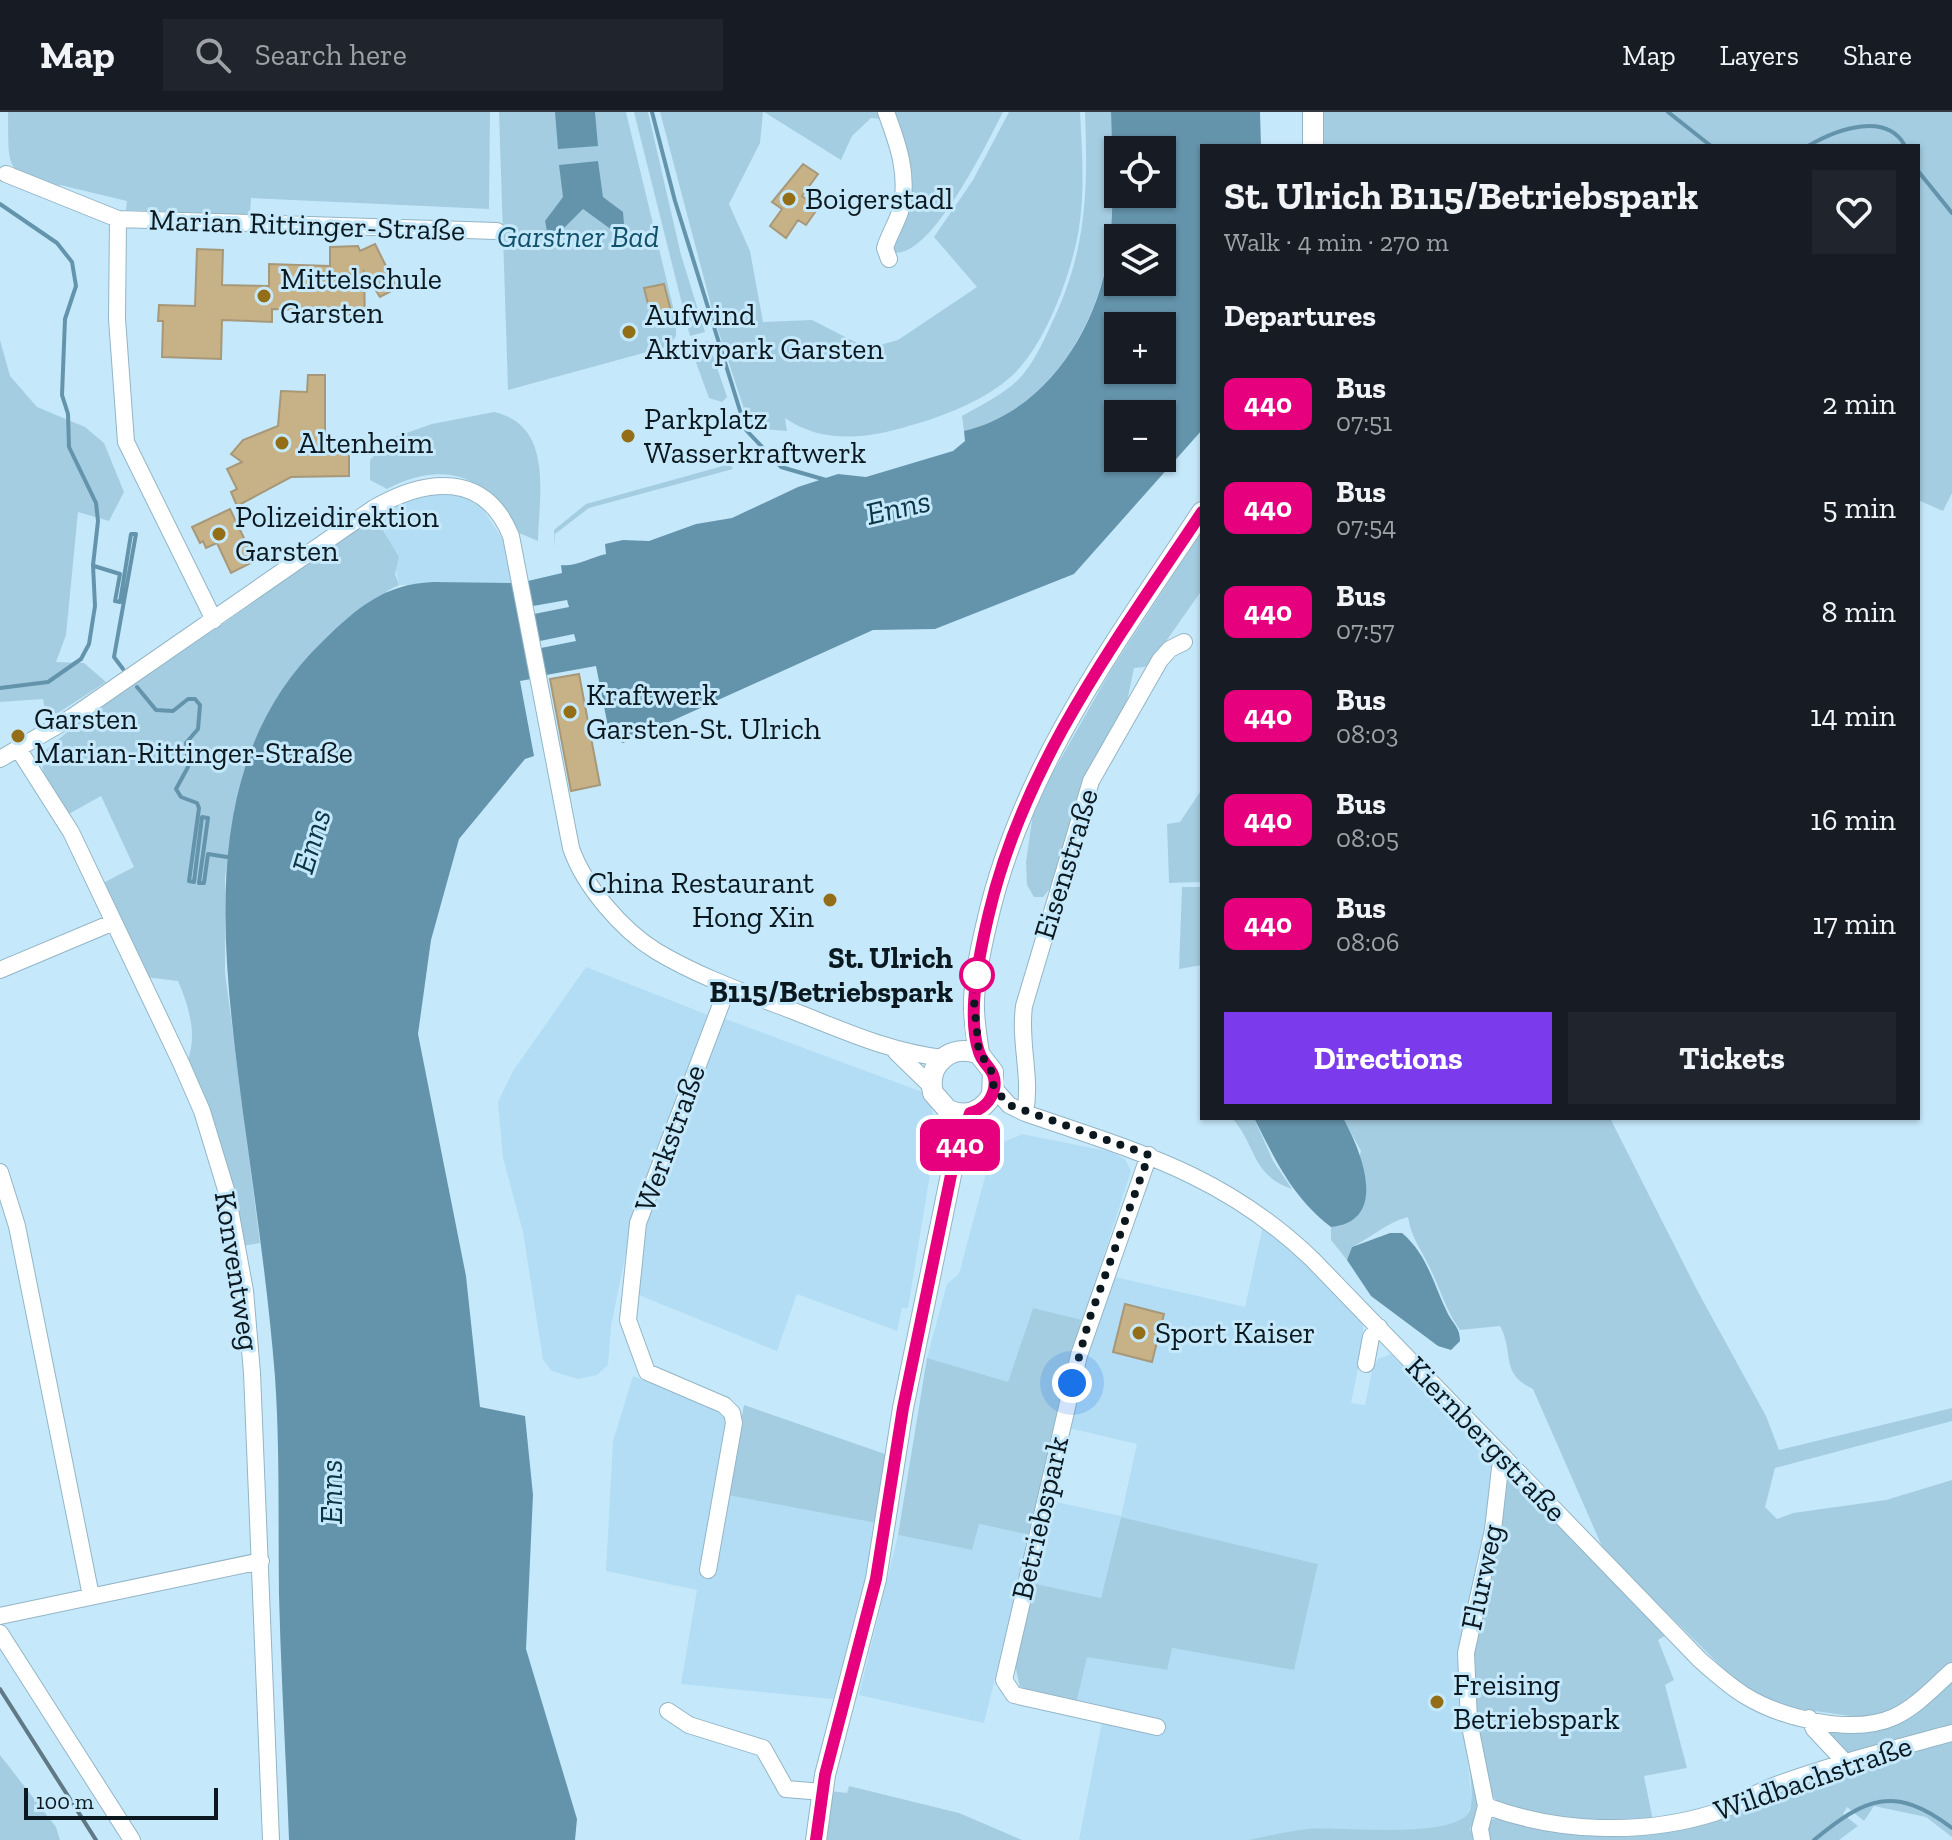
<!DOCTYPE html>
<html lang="en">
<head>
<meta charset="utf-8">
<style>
	:root { --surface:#171b24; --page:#20242c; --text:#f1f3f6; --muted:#9ea1a6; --line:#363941; --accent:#7c3aed }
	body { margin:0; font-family:"Zilla Slab",serif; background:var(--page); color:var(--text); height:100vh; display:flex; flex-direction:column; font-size:30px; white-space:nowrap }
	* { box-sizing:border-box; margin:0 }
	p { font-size:26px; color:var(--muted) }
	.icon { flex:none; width:44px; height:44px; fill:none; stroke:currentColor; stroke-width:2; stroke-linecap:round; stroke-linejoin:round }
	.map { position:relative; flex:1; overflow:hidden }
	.side { position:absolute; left:1200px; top:32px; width:720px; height:976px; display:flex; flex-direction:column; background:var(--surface); border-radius:0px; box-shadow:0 2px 6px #0004 }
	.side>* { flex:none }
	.badge { padding:0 16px; border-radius:12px; font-size:28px; line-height:52px }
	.fabs { position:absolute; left:1104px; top:24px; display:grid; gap:16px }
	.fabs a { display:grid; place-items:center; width:72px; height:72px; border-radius:0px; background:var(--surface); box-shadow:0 2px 6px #0004; font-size:40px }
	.scale { position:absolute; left:24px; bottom:20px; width:194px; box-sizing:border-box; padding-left:8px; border:4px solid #0b181f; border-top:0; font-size:22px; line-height:28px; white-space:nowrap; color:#0b181f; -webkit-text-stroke:6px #c5e9fb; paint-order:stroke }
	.you { position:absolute; width:40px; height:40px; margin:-20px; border:6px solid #fff; border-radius:50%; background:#1a73e8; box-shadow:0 0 0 12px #1a73e833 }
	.map>.badge { position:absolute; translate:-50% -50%; box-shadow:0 0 0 4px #fff }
	h2 { padding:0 24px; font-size:30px; line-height:72px }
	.round { display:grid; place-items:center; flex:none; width:84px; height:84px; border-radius:0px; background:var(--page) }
	.headline { display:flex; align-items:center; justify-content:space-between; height:136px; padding:0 24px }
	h1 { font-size:38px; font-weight:800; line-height:60px }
	.action { display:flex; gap:16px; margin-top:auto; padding:16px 24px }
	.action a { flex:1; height:92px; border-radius:0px; background:var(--accent); color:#fff; font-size:32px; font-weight:800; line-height:92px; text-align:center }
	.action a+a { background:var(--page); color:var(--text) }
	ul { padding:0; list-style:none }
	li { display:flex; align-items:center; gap:24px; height:104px; padding:0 24px }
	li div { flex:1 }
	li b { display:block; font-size:30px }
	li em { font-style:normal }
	li .badge { min-width:88px; font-weight:700; text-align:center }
	header { display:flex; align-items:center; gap:48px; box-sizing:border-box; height:112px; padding:0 40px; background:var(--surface); border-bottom:2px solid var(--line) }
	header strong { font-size:38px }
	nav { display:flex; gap:44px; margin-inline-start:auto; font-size:28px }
	.search { width:560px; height:72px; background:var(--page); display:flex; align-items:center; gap:20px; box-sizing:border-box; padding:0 28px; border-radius:0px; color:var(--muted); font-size:30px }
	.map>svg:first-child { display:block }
</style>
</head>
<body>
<header>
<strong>Map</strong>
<div class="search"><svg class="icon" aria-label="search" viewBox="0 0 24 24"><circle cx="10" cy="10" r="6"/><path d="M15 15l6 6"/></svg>Search here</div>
<nav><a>Map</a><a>Layers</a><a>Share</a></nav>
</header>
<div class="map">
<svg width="1952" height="1728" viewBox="0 0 1952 1728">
	<rect width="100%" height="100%" fill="#c5e9fb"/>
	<!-- built -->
	<path fill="#b3ddf4" d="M433,379l34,7 16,11 20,31 9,43 -113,2 -8,-38 -9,-22 -13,-4 16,-12z
		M586,855l122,48 -73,193 -24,118 -3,39 -11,10 -19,4 -26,-8 -9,-11 -20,-128 -20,-74 -5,-56 15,-31z
		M720,905l208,77 9,38 -29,176h-6l-5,23 -100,-37 -20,57 -141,-57 8,-79z
		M1022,1022l90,18 13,7 6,12 -48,149 -50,-12 -25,75 -81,-25 20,-74 12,-10 28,-105 17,-27z
		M1263,1114l36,31 59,57 5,9v22l-12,58 14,2 8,-38 5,-8 13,-5 98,100 4,15 -28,269 7,64 -4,11 -14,13 -30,5 -115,-2 -61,11h-169l26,-134 -28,-6 10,-44 79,14 5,-22 123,21 24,-105 -197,-47 -20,81 -69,-15 19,-82 70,15 16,-72 -69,-16 18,-77 25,-75 134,31z
		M633,1264l89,36 5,13v70l149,28 -15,77 -28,99 -152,-15 16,-94 -91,-19 7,-130z
		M978,1412l52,11 -46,188 -125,-28 39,-160 74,15z"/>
	<!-- green -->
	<path fill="#a5cde1" d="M8,0h482l-1,97 -238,-11 -1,17 -124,-5 1,-9 -67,-16 -1,7c-56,-23 -50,-21 -51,-80z
		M499,0h127l50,207v17l-7,10 -161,44z
		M634,0h14l33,143 24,77 -15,4z
		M660,0h103l-3,31 -31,61 21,47 13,71 49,-2 49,25h19l18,-5 79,-53 -43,-50 39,-57 36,-68h71c2,38 5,78 -1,116 -7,45 -35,123 -72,152 -29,24 -69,38 -105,48 -40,11 -81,15 -117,-10l2,13 -24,-2 -15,-8 -32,-97z
		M764,0h116l3,7 -12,-1 -19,18 -11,24z
		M890,0h113c-15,29 -74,152 -112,140l8,-30z
		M1085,0h26c1,39 3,79 0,118 -6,86 -59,180 -147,201l-2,-15c19,-11 41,-21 57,-37 13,-14 23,-34 31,-52 37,-76 38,-133 35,-215z
		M1323,0h629v381l-9,18 -25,-11v-354h-594z
		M0,228l10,36 27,31 48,20 19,16 20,49 -15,29 -31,-9 -12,123 -10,27 28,1 22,19 -59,38 -4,-21 -43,3z
		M708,229l19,56 -5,5 -13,-4 -19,-52z
		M494,300c60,13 45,83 44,129l-19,-8c-29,-56 -74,-75 -132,-44l-17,-9v-20l19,-21 43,-15z
		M730,352l3,5 -144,39 -34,26v15l-1,-19 32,-26z
		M377,408l22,37 -4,17 4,11 -12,6 -152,218 -10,68v95l35,271 -18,3 -55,-184c11,-27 2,-55 -9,-81l-33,-4 -42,-94 31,-16 -33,-71 -34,19 -23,-40 -4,-20 57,-48 127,-84 113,-82 32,-20z
		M1202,419v59l-45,64 -12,13 -11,1 -6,29 -76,189 -9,11h-9l-7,-12 -1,-23 8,-56 77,-136z
		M1202,677v93l-33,1 -2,-59 13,-2z
		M1182,775h20v78l-23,4z
		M1232,1006h22l19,43 19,28c-41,-14 -35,-43 -60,-71z
		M1343,1006h267l87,172 69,126 13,34 173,-42v13l-177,47 -10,39 12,12 16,-6 93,-13 66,-20v183l-53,46 -27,10 -79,-11 -26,-9 -31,-18 -132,-130 -71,-162c-34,-16 -18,-35 -33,-63l-40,4c-15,-21 -21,-45 -33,-68 -9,-18 -15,-24 -19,-45 -22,6 -36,20 -56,30l-5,13 -16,-20v-13l10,-1 20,-75z
		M1033,1196l50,12 -53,215 -51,-11 -7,26 -74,-15 29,-177 81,24z
		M744,1293l141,49 -9,69 -149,-28z
		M1505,1360h7l156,162 -10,6 16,40 -9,5 22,83 -43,8 11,55 187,-63 -46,-48 70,8 86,-49v158l-26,-20 -52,-11 -10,15 -17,-14 -4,7 15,12 -19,14h-353v-14l7,-7 11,-1 1,-11 -10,-7 -14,-31 -11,-108z
		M1121,1405l197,47 -24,106 -122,-22 -5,22 -80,-13 -10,43 -57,-12 -6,-28 18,-77 69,15z
		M1465,1626c6,26 22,67 5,91l8,11h-230c20,-4 40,-9 60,-11 35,-3 143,11 161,-17 7,-14 -2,-57 -4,-74z
		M0,1643l56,72 4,13h-60z
		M849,1674l110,27 63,27h-198l6,-49 17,2z"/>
	<!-- water -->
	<path fill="#6494ac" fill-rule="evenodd" d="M555,0h40l3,34 -40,3z
		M1111,0h149l1,34h-59v284l-128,144 -139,55 -62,1 -250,113 -13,-6 -14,-71 -50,9 -5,-27 35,-7 -2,-7 -34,7 -6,-27 35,-7 -2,-7 -34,6 -5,-25 34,-8 -1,-8c14,2 31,-8 45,-11l-1,-10 18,-4 26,1 47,-17 36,-6 66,-31 40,-13 28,3 87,-26 12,-10 -1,-10c88,-21 142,-115 147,-201 3,-39 1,-79 0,-118zM1118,38h44v44h-44zM1118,126h44v44h-44zM1118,214h44v44h-44zM1118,302h44v44h-44z
		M598,49l5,36 20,15 1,12 -12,6 -29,-21 -22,22h-14l-2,-10 18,-24 -4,-32z
		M433,470l79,1 19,96 -11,2 14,75 -9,3 -66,80 -28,101 -13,94 48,242 14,131 45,9 8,79 -7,154 51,170 -2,21h-286c-3,-82 -8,-164 -10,-245 -1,-73 1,-146 -4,-218 -7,-89 -20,-176 -32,-264 -20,-158 -49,-349 80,-472 34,-33 61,-57 110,-59z
		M1254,1006h89c17,30 48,103 -12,109 -39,-30 -55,-66 -77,-109z
		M1390,1121h12c26,22 31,51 46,81 6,11 12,14 12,27l-9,9 -13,-4 -67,-50 -24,-36 5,-13z"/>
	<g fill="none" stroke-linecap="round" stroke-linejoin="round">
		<!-- stream -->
		<path stroke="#6494ac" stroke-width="4" d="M652,0l23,89 71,229 35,37 45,13
			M1668,0l43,34
			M1808,34c31,-18 79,-34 97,0
			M1918,59l34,42
			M0,92l57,39 15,19 4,24 -11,33 -3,76 6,19 1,33 27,56 2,18 -5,44 2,41 -6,38 -8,15 -33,23 -48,6
			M94,454l26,8 -5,27 5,1 11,-68h5l-22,123 9,12
			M137,575l19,23 17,1 15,-12h7l5,6 -2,24 -12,14 2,24 -12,22 5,8 16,6 2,5 -10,73 5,1 8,-65 6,1 -9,65h5l4,-29 19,3
			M1814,1728c51,-42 80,-56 138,-12"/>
	</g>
	<!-- building -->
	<path fill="#c7b186" stroke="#a7987a" stroke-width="2" d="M803,52l15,10 -16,22 16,12 -12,17 -8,-5 -12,18 -16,-12 12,-17 -10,-7z
		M375,132l22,44 -17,9 -16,-25 1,49 -29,-1v-9l-64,-2v13l-50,-2 -1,39 -59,-2 1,-36h-5l1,-16 36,1 2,-57 26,1 -1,35 47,1v-22l61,2v-19l28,-1 2,5z
		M664,172l7,27 -20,5 -7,-28z
		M308,263h17v75l24,1v25l-58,1 -54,29 -6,-14 6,-3 -10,-20 15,-7 -11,-8 12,-14 35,-14 3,-35 26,1z
		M230,397l25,52 -24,12 -14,-30 -11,5 -3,-7 -3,2 -8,-16z
		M579,562l21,111 -29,6 -21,-112z
		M1125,1192l39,10 -12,48 -39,-10z"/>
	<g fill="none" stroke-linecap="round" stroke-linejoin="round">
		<defs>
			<path id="minor" d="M886,0c12,32 24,65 14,100 -4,12 -11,23 -15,36l4,11
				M6,62l112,45 379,12
				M118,107l-1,100 9,123 88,178
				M19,638l52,82 110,231 21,48 25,82 18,98 7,82 19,467
				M0,647l72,-42 302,-209c52,-30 111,-37 137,28l60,312c13,38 51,82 85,103 43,26 93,43 140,61 51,20 92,39 146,46
				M0,858l114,-48
				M896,940l35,34
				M994,976l15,17 16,8c113,39 198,61 287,146l388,401c14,12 28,25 44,35 37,23 108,41 150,22 22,-10 40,-30 58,-46
				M1025,1001c7,-36 -6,-70 -1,-107l67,-225 69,-121 10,-11 14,-7
				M1149,1043l-70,200 -75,325 10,15 143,32
				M0,1060l17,54 74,370
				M1366,1252l5,-27 8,-10
				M708,1458l26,-147 -2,-10 -8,-8 -77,-33 -19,-52 10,-97 90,-237
				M0,1504l261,-55
				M0,1521l132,207
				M668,1599l21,14 74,23 23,41 37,3
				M1809,1606l5,11 31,33
				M1486,1694c70,26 155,30 228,7 22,-7 40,-20 62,-28 57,-21 117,-36 176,-52
				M1482,1728l-2,-11 6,-23 -17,-85 -3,-68 27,-123 7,-62 5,-10"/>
			<path id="major" d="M1313,0v34
				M979,942c-2,-17 -6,-36 -5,-54 1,-26 7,-53 13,-78 35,-155 129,-280 215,-410
				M948,998c18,8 34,2 44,-15l1,-23 -14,-18c-28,-11 -53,10 -46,39l15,17 3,49
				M816,1728l9,-65 51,-196 27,-171 49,-238 18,-57"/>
		</defs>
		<!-- minor casing -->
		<use href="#minor" stroke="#93b5c6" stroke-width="18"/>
		<!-- major casing -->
		<use href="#major" stroke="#93b5c6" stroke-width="22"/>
		<!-- minor -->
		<use href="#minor" stroke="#fff" stroke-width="16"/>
		<!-- major -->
		<use href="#major" stroke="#fff" stroke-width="20"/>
		<!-- rail -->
		<path stroke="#617985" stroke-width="4" d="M0,1577l96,151"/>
	</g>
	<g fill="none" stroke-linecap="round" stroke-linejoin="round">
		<defs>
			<path id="line" d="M816,1728l9,-65 51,-196 27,-171 49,-238 18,-57c11,-3 21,-11 24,-24 4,-19 -11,-23 -15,-37 -13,-37 1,-101 10,-139 35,-150 129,-275 213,-401"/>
		</defs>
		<!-- line casing -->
		<use href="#line" stroke="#fff" stroke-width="18"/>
		<!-- line -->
		<use href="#line" stroke="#e6007e" stroke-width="12"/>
		<!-- walk -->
		<path stroke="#0b181f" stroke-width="8" stroke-dasharray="0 14.4" d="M977,863l-3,26 5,53 11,11 4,23 15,17 140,50 -60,165 -17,63"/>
	</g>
	<!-- markers -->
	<g fill="#936e16" stroke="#c5e9fb" stroke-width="3">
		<circle cx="789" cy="87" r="8"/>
		<circle cx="264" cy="184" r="8"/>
		<circle cx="629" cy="220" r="8"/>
		<circle cx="628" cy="324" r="8"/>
		<circle cx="282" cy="331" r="8"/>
		<circle cx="219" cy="422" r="8"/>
		<circle cx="570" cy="600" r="8"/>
		<circle cx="18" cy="624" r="8"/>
		<circle cx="830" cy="788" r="8"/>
		<circle cx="1139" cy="1221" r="8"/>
		<circle cx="1437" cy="1590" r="8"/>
	</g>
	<circle fill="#fff" stroke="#e6007e" stroke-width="4" cx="977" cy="863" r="16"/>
	<g text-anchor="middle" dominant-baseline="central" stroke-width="6" stroke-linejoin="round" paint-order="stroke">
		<!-- poi labels -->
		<g font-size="30" fill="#0b181f" stroke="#c5e9fb" text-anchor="start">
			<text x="805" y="87">Boigerstadl</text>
			<text x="280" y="167">Mittelschule<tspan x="280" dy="34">Garsten</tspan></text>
			<text x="645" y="203">Aufwind<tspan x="645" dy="34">Aktivpark Garsten</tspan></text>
			<text x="644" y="307">Parkplatz<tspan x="644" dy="34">Wasserkraftwerk</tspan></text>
			<text x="298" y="331">Altenheim</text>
			<text x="235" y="405">Polizeidirektion<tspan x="235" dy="34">Garsten</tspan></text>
			<text x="586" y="583">Kraftwerk<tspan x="586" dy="34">Garsten-St. Ulrich</tspan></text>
			<text x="34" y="607">Garsten<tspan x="34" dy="34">Marian-Rittinger-Straße</tspan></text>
			<text x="814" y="771" text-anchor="end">China Restaurant<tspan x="814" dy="34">Hong Xin</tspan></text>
			<text x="1155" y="1221">Sport Kaiser</text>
			<text x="1453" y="1573">Freising<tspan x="1453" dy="34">Betriebspark</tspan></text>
		</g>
		<!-- street labels -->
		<g font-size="30" fill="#0b181f" stroke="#c5e9fb">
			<text transform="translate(307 113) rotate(2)">Marian Rittinger-Straße</text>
			<text transform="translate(1066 752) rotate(-73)">Eisenstraße</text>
			<text transform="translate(670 1026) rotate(-70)">Werkstraße</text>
			<text transform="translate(237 1159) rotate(81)">Konventweg</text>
			<text transform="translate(1486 1327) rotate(46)">Kiernbergstraße</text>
			<text transform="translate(1040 1406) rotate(-77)">Betriebspark</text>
			<text transform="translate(1482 1465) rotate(-78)">Flurweg</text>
			<text transform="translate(1813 1666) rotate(-19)">Wildbachstraße</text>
		</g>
		<!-- park labels -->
		<g font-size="30" font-style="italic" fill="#12516b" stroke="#c5e9fb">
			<text x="578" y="125">Garstner Bad</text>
		</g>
		<!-- stop labels -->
		<g font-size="30" font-weight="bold" fill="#0b181f" stroke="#c5e9fb" text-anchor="end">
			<text x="953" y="846">St. Ulrich<tspan x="953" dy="34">B115/Betriebspark</tspan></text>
		</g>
		<!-- water labels -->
		<g font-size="32" font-style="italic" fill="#093547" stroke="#c5e9fb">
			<text transform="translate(898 395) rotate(-13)">Enns</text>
			<text transform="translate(311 729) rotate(-73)">Enns</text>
			<text transform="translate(331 1380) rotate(-90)">Enns</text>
		</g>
	</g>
</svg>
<div class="fabs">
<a><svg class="icon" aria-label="locate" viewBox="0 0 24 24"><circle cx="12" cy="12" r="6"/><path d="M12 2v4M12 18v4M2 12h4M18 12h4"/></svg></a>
<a><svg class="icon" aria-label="layers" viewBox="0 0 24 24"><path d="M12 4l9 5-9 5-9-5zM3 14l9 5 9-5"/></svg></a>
<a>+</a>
<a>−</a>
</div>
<div class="scale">100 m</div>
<div class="you" style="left:1072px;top:1271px"></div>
<b class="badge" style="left:960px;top:1033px;background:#e6007e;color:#fff">440</b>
<section class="side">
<div class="headline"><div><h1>St. Ulrich B115/Betriebspark</h1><p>Walk · 4 min · 270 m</p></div><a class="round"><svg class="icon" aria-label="heart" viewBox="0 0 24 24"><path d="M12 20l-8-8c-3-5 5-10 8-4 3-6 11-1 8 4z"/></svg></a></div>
<h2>Departures</h2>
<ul>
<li><span class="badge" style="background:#e6007e;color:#fff">440</span><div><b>Bus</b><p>07:51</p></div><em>2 min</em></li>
<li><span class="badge" style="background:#e6007e;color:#fff">440</span><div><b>Bus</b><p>07:54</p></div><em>5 min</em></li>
<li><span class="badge" style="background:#e6007e;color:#fff">440</span><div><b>Bus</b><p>07:57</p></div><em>8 min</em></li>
<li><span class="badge" style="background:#e6007e;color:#fff">440</span><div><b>Bus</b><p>08:03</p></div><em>14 min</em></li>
<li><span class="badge" style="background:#e6007e;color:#fff">440</span><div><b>Bus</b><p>08:05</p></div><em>16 min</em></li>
<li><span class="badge" style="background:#e6007e;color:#fff">440</span><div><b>Bus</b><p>08:06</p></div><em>17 min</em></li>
</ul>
<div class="action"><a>Directions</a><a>Tickets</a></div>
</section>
</div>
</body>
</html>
